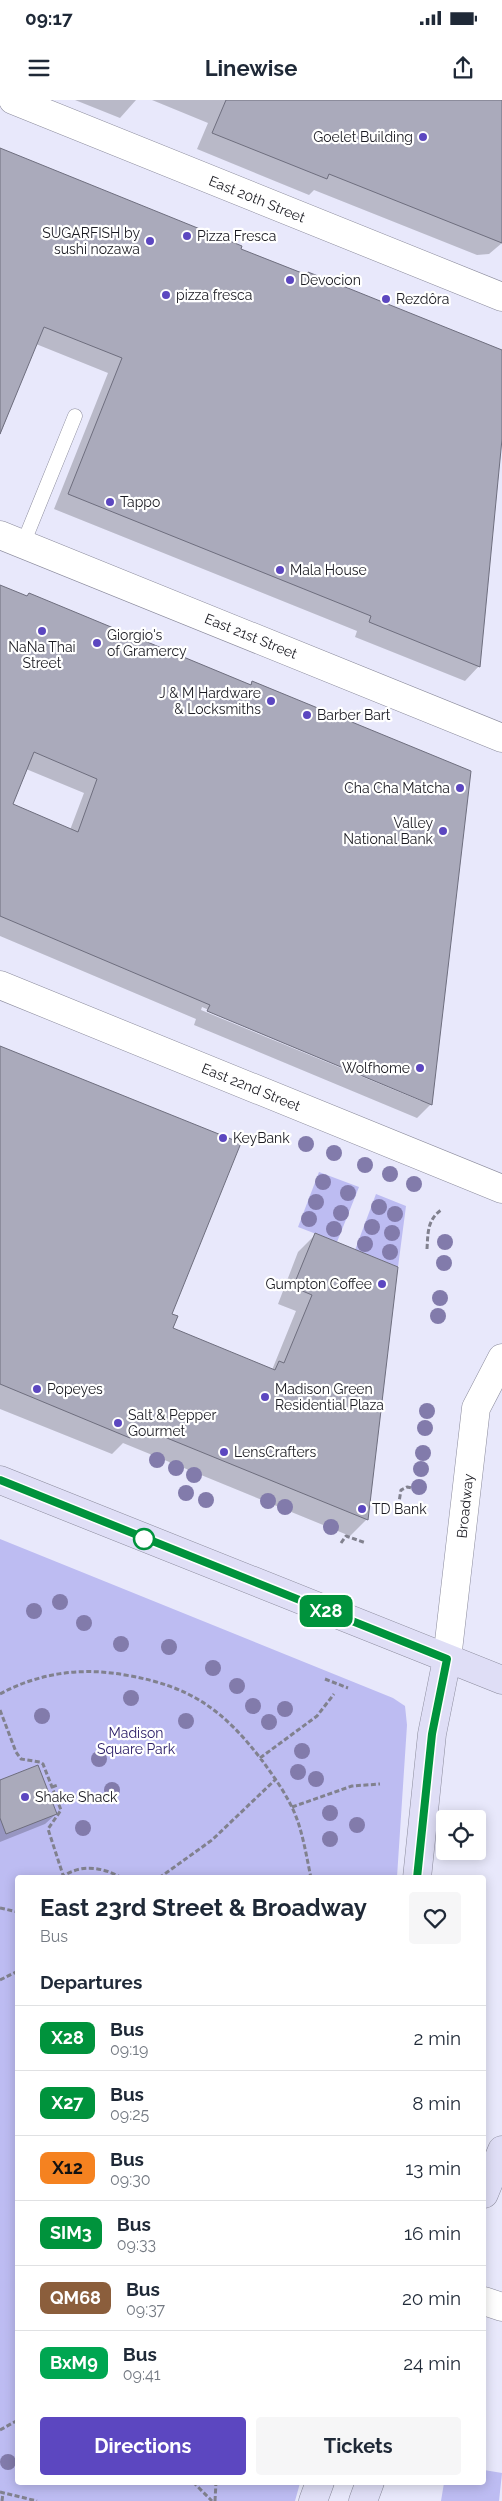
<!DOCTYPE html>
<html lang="en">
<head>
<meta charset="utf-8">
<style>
	:root { --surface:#fff; --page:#f6f6f7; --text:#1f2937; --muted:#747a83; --line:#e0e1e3; --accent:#5c47c0 }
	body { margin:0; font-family:Raleway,sans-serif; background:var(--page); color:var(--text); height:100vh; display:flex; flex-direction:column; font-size:19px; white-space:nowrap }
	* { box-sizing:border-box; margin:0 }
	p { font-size:16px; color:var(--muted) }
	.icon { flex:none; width:28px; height:28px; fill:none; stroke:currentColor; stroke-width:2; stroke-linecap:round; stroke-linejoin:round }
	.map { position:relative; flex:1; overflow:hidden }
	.panel { position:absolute; left:15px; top:1775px; width:471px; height:610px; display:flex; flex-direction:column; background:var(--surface); border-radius:5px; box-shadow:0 2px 12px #0003 }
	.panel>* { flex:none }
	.badge { padding:0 10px; border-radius:8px; font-size:18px; line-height:32px }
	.fabs { position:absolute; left:436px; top:1710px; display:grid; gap:10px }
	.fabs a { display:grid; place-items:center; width:50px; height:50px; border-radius:5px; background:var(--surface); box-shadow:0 2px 12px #0003; font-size:25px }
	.map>.badge { position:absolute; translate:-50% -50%; box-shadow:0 0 0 2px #fff }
	h2 { padding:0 25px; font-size:19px; line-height:45px }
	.round { display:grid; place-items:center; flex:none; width:52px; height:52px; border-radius:5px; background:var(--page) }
	.headline { display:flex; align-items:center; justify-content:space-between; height:85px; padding:0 25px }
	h1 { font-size:24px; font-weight:700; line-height:38px }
	.primary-button { display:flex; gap:10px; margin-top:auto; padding:10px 25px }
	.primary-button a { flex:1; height:58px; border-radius:5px; background:var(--accent); color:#fff; font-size:20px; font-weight:700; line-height:58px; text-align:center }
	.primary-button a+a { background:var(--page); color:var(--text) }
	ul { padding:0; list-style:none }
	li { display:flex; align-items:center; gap:15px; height:65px; padding:0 25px; border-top:1px solid var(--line) }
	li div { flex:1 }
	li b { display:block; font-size:19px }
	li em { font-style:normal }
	li .badge { min-width:55px; font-weight:700; text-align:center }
	.status { display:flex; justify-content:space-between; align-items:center; height:35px; padding:0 25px; background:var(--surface); direction:ltr }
	.status svg { height:14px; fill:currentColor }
	header { display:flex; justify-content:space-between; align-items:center; height:65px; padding:0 25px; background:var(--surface); font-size:22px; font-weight:700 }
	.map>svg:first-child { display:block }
</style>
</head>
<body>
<div class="status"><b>09:17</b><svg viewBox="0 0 49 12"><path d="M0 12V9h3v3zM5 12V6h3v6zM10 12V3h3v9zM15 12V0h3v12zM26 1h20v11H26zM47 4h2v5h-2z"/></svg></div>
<header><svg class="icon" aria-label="menu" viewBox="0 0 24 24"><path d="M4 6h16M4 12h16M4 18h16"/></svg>Linewise<svg class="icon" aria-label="share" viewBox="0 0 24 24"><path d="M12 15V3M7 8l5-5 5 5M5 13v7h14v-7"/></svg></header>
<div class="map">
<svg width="502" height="2401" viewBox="0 0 502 2401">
	<rect width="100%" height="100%" fill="#e8e8fb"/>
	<!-- green -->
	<path fill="#bdbcf2" d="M319,1072l40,15 -22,55 -39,-15z
		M376,1094l30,12 -8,61 -43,-17z
		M0,1439l393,159 12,8 2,19 -10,152 -379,1v604l282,1 -5,18h-295z
		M484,2370l18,3 -3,28h-58l3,-18 40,-1z"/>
	<!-- shadow -->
	<path fill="#0003" fill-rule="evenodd" d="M75,0h61l-16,18z
		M152,0h350v143l-13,11 -12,1 -163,-65 -5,5 -112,-46 11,-26z
		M0,50l240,100 66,26 2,-3 194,78v78l-23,237 -14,15 -110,-44 2,-6 -303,-122 54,-136 -72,-29 -36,91z
		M0,486l26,11 3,-3 221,91 3,-3 178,422 -14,14 -223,-93 2,-6 -196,-83zM26,669l58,24 -14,37 -59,-25zM202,907l219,92v2l-220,-91z
		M0,947l171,268 1,14 100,41 24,-59 -18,-7 20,-52 17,-17 52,284 -17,17 -227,-93 -11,11 -112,-45z
		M0,1681l56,33 -11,10 -45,18z"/>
	<!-- building -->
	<path fill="#aab" stroke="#6e6e7e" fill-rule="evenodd" d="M226,0h276v143l-173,-69 -2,5 -115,-46z
		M0,48l242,98 -1,3 66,26 1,-3 194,78v89l-22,228 -111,-45 2,-6 -303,-122 54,-136 -78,-31 -44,107z
		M0,485l27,11 2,-3 222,92 1,-4 219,90 -39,334 -225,-94 3,-6 -210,-89zM34,652l63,27 -19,53 -65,-28z
		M0,946l241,97 -69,171 6,2 -5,12 102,42 4,-9 5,2 28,-68 -19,-8 22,-54 83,34 -30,253 -233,-95 -5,13 -130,-54z
		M38,1665l19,49 -51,20 -6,-16v-38z"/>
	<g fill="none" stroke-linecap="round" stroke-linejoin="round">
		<defs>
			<path id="lane" d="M23,444l52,-128"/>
			<path id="street" d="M13,0l489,197
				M0,435l502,203
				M0,885l502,204
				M447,1559l29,-251 26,-50
				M484,2201l18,6"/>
			<path id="secondary" d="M0,1380l502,200
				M417,1778l15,-144 15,-75
				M484,2094l18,-44
				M313,2401l7,-19
				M363,2401l7,-19"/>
		</defs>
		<!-- lane casing -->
		<use href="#lane" stroke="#8b8b9c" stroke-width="15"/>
		<!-- street casing -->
		<use href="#street" stroke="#8b8b9c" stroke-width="29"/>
		<!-- secondary casing -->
		<use href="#secondary" stroke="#8b8b9c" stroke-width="29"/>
		<!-- path -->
		<path stroke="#81818e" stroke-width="3" stroke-dasharray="5 2.5" stroke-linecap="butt" d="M427,1149c1,-15 0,-29 14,-39
			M397,1414l4,-24 6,-3 5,1
			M341,1443l5,-7 20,7
			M325,1579l23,9
			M0,1594c38,-21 82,-27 125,-19 66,11 99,35 139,88 13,18 27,38 34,59 6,18 9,37 13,56
			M0,1610l16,42 5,7 19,3 3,2 18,46 -13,19 15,46
			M260,1658l57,-42 17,-22
			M52,1687l6,-2
			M292,1707l60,-21 28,-2
			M61,1778c19,-15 42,-11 61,0
			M159,1778l53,-38 64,-61
			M0,1808l18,4
			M0,1880l18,-9
			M0,2330l18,-10
			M193,2382l19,19
			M0,2392l37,9
			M2,2401l1,-8
			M215,2401l1,-19"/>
		<!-- lane -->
		<use href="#lane" stroke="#fff" stroke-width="14"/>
		<!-- street -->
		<use href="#street" stroke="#fff" stroke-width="28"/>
		<!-- secondary -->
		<use href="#secondary" stroke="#dfdef6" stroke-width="28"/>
	</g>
	<!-- trees -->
	<g fill="#827bab">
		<circle cx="306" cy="1044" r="8"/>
		<circle cx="334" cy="1053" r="8"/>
		<circle cx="365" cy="1065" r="8"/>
		<circle cx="390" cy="1074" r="8"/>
		<circle cx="323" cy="1082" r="8"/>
		<circle cx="414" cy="1084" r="8"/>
		<circle cx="348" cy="1093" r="8"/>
		<circle cx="316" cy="1102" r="8"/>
		<circle cx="379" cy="1107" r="8"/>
		<circle cx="341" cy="1113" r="8"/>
		<circle cx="395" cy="1114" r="8"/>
		<circle cx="309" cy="1119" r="8"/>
		<circle cx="372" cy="1127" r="8"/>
		<circle cx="334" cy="1129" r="8"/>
		<circle cx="392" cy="1133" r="8"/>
		<circle cx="445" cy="1142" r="8"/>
		<circle cx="365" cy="1144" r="8"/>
		<circle cx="390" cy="1152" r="8"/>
		<circle cx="444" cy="1163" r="8"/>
		<circle cx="440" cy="1198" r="8"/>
		<circle cx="438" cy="1216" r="8"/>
		<circle cx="427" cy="1311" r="8"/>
		<circle cx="425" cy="1328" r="8"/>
		<circle cx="423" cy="1353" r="8"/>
		<circle cx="157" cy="1360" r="8"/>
		<circle cx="176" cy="1368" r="8"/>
		<circle cx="421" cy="1369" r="8"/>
		<circle cx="194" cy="1375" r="8"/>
		<circle cx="419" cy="1387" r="8"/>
		<circle cx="186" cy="1393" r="8"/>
		<circle cx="206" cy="1400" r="8"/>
		<circle cx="268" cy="1401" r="8"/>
		<circle cx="285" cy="1407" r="8"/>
		<circle cx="331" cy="1427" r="8"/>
		<circle cx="60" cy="1502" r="8"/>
		<circle cx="34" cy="1511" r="8"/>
		<circle cx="84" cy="1523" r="8"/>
		<circle cx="121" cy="1544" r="8"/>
		<circle cx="169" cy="1547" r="8"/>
		<circle cx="213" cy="1568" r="8"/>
		<circle cx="237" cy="1586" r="8"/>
		<circle cx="131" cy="1598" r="8"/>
		<circle cx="253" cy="1606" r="8"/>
		<circle cx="285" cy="1609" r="8"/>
		<circle cx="42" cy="1616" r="8"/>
		<circle cx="186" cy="1621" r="8"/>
		<circle cx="269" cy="1622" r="8"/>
		<circle cx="302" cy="1651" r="8"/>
		<circle cx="99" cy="1659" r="8"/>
		<circle cx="298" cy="1672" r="8"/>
		<circle cx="316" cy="1679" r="8"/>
		<circle cx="112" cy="1690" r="8"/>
		<circle cx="330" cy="1713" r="8"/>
		<circle cx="357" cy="1725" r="8"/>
		<circle cx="83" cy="1728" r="8"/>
		<circle cx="330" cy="1739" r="8"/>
		<circle cx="8" cy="2362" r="8"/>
	</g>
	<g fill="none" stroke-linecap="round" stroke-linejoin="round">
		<defs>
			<path id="line" d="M0,1380l447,179 -15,75 -15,144"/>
		</defs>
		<!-- line casing -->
		<use href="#line" stroke="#fff" stroke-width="11"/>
		<!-- line -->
		<use href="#line" stroke="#00933c" stroke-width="8"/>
	</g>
	<!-- markers -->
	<g fill="#5c47c0" stroke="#fff" stroke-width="2">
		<circle cx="423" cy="37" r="5"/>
		<circle cx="187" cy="136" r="5"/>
		<circle cx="150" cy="141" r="5"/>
		<circle cx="290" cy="180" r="5"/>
		<circle cx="166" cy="195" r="5"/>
		<circle cx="386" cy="199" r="5"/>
		<circle cx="110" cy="402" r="5"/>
		<circle cx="280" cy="470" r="5"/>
		<circle cx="42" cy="531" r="5"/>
		<circle cx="97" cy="543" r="5"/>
		<circle cx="271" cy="601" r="5"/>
		<circle cx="307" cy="615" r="5"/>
		<circle cx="460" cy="688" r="5"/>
		<circle cx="443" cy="731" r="5"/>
		<circle cx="420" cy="968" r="5"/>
		<circle cx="223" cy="1038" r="5"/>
		<circle cx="382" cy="1184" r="5"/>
		<circle cx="37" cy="1289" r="5"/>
		<circle cx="265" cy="1297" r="5"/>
		<circle cx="118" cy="1323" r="5"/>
		<circle cx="224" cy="1352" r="5"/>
		<circle cx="362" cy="1409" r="5"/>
		<circle cx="25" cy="1697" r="5"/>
	</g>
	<circle fill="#fff" stroke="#00933c" stroke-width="2.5" cx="144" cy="1439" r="10"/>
	<g text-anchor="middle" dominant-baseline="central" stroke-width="4.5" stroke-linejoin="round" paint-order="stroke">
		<!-- poi labels -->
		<g font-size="14" fill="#1b1b22" stroke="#fff" text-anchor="start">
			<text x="413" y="37" text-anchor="end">Goelet Building</text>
			<text x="140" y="133" text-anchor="end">SUGARFISH by<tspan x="140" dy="16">sushi nozawa</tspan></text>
			<text x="197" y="136">Pizza Fresca</text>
			<text x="300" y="180">Devocion</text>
			<text x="176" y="195">pizza fresca</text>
			<text x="396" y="199">Rezdôra</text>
			<text x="120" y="402">Tappo</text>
			<text x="290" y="470">Mala House</text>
			<text x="107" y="535">Giorgio's<tspan x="107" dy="16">of Gramercy</tspan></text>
			<text x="42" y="547" text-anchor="middle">NaNa Thai<tspan x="42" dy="16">Street</tspan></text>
			<text x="261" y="593" text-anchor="end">J &amp; M Hardware<tspan x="261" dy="16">&amp; Locksmiths</tspan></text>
			<text x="317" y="615">Barber Bart</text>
			<text x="450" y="688" text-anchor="end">Cha Cha Matcha</text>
			<text x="433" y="723" text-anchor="end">Valley<tspan x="433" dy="16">National Bank</tspan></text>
			<text x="410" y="968" text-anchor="end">Wolfhome</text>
			<text x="233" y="1038">KeyBank</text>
			<text x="372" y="1184" text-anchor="end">Gumpton Coffee</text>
			<text x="47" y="1289">Popeyes</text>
			<text x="275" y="1289">Madison Green<tspan x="275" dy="16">Residential Plaza</tspan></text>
			<text x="128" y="1315">Salt &amp; Pepper<tspan x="128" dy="16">Gourmet</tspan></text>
			<text x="234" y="1352">LensCrafters</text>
			<text x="372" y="1409">TD Bank</text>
			<text x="35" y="1697">Shake Shack</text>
		</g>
		<!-- street labels -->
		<g font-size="14" fill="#1b1b22" stroke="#fff">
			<text transform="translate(257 99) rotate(22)">East 20th Street</text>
			<text transform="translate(251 536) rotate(22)">East 21st Street</text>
			<text transform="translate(251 987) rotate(22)">East 22nd Street</text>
			<text transform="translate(465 1406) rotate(-84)">Broadway</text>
		</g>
		<!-- park labels -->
		<g font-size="14" fill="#2e216a" stroke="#fff">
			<text x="136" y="1633">Madison<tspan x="136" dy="16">Square Park</tspan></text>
		</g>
	</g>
</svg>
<div class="fabs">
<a><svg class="icon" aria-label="locate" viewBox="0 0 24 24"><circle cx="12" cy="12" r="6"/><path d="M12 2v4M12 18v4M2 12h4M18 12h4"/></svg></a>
</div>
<b class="badge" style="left:326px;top:1511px;background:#00933c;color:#fff">X28</b>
<section class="panel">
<div class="headline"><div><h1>East 23rd Street &amp; Broadway</h1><p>Bus</p></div><a class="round"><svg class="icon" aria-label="heart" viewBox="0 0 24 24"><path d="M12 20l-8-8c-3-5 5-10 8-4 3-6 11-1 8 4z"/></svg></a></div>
<h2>Departures</h2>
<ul>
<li><span class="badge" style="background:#00933c;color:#fff">X28</span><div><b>Bus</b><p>09:19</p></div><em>2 min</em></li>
<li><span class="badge" style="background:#00933c;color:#fff">X27</span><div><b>Bus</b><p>09:25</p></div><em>8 min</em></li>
<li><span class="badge" style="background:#f58220;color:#111">X12</span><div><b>Bus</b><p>09:30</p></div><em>13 min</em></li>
<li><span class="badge" style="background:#00933c;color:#fff">SIM3</span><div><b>Bus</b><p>09:33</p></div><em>16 min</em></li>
<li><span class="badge" style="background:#8b5e3c;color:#fff">QM68</span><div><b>Bus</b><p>09:37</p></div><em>20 min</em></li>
<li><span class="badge" style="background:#00a651;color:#fff">BxM9</span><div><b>Bus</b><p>09:41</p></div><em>24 min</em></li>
</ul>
<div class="primary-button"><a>Directions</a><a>Tickets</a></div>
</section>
</div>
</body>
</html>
